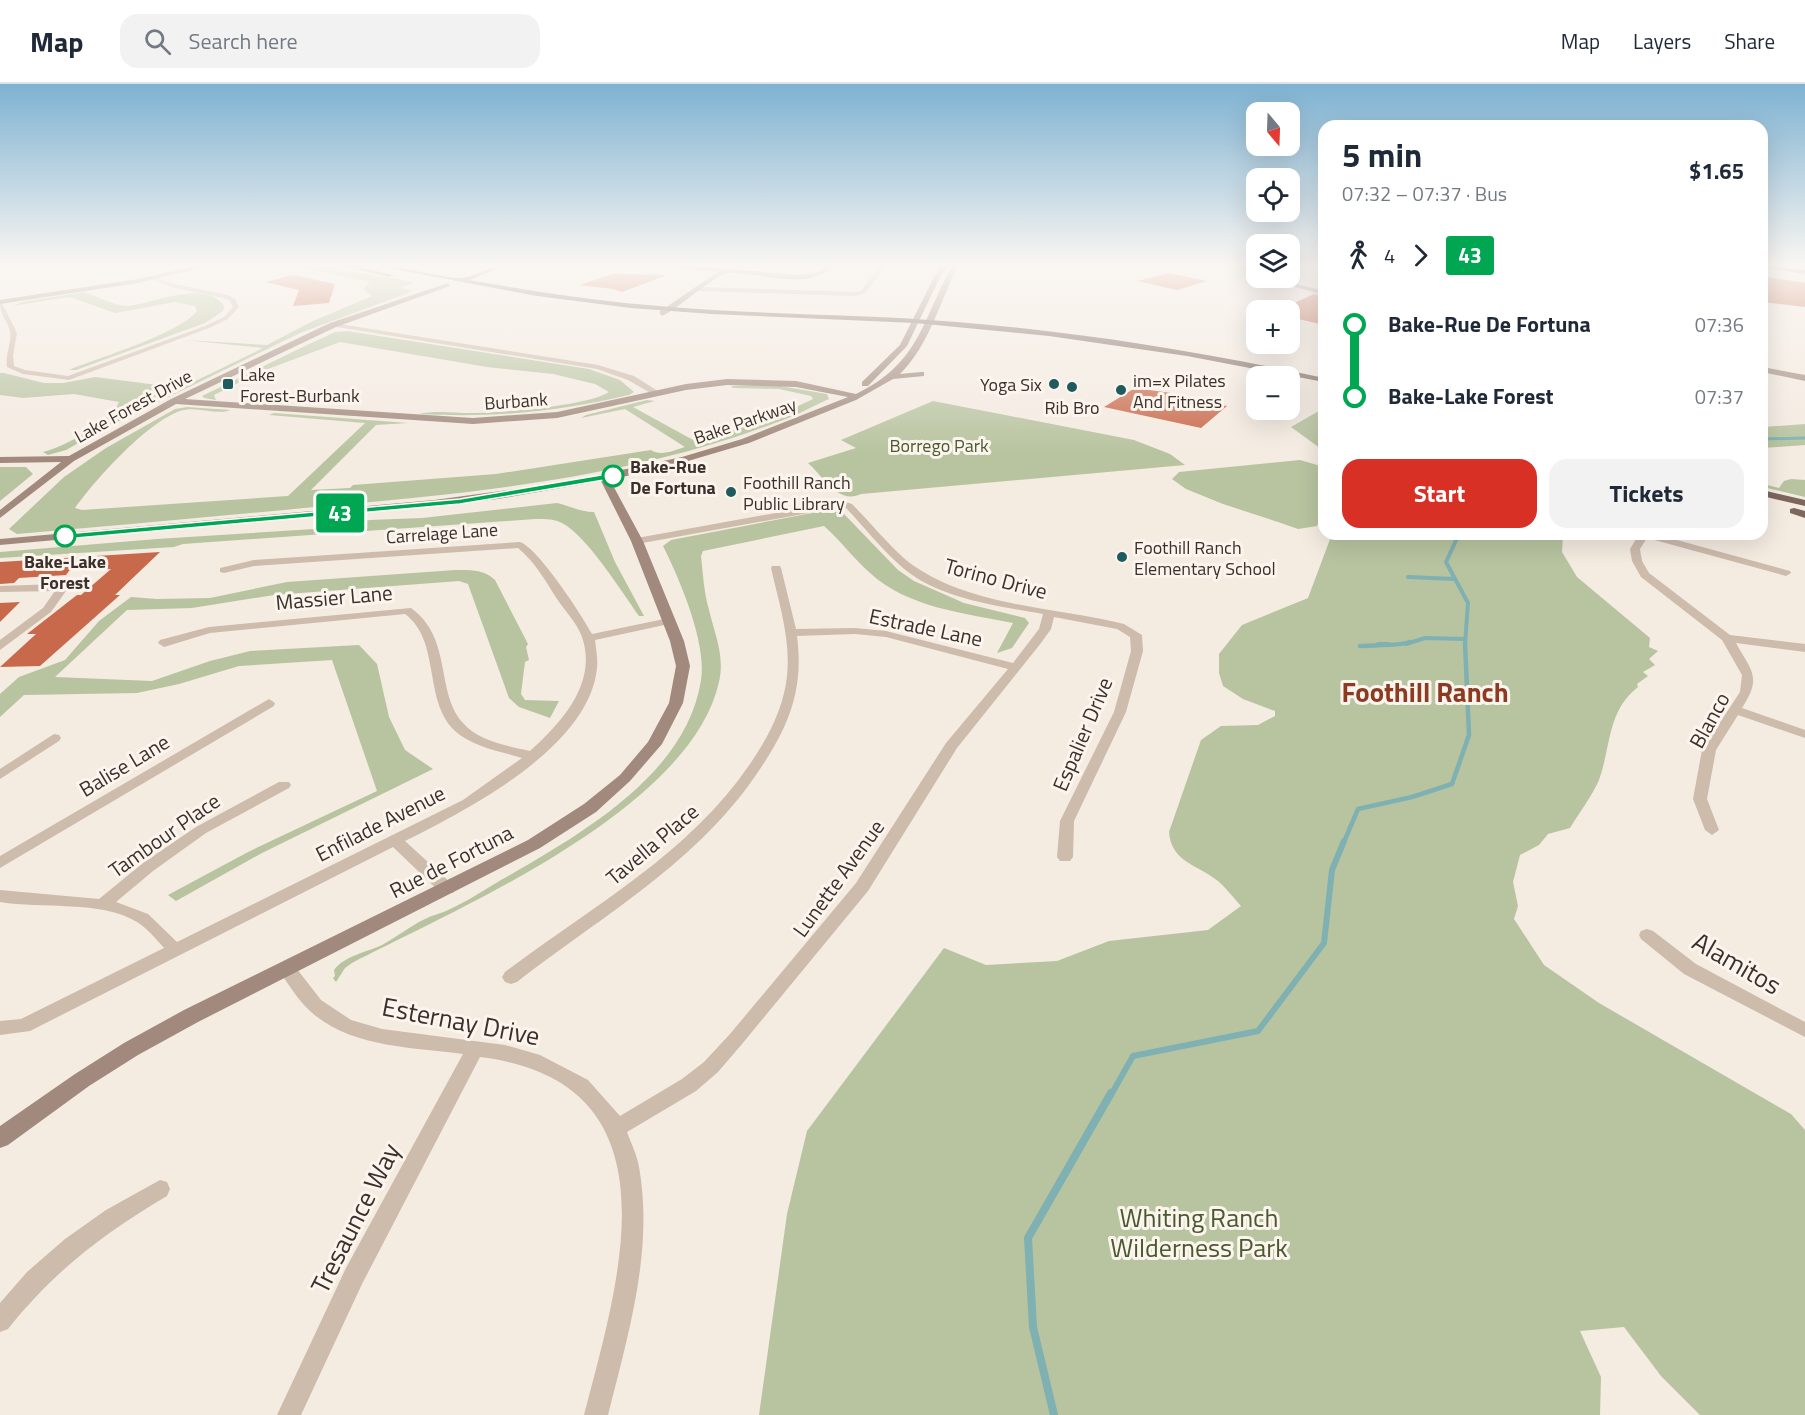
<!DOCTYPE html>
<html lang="en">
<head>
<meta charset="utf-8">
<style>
	:root { --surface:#fff; --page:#f2f2f3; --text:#1f2937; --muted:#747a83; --line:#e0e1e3; --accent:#d93025 }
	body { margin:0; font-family:"Titillium Web",sans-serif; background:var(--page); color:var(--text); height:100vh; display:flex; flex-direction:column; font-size:22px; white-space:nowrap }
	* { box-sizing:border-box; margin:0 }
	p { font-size:20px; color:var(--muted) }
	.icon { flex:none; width:33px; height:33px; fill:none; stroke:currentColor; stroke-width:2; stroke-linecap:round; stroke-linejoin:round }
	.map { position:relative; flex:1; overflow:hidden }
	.panel { position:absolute; left:1318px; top:36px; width:450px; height:420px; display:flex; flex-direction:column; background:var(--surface); border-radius:18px; box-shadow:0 6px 24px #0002 }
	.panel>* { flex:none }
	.badge { padding:0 12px; border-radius:4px; font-size:21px; line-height:39px }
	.needle { width:39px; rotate:161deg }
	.fabs { position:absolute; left:1246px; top:18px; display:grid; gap:12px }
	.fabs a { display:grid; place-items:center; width:54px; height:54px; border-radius:12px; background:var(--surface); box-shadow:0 6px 24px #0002; font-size:30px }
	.map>.badge { position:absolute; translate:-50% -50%; box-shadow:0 0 0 3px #fff }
	.legs { display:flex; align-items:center; gap:9px; height:66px; padding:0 24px; font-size:20px }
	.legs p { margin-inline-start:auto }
	.summary { display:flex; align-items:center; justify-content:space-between; height:102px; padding:0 24px }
	h1 { font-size:33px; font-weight:700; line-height:45px }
	.button { display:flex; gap:12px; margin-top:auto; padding:12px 24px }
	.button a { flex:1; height:69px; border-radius:18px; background:var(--accent); color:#fff; font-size:24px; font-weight:700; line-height:69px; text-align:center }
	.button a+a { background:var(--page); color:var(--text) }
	ul { padding:0 24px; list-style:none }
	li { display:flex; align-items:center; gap:21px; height:72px; font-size:22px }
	li i { display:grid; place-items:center; width:9px; height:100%; margin:0 8px; background:currentColor }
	li i::after { content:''; width:15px; height:15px; margin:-8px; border:4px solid; border-radius:50%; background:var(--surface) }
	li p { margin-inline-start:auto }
	li:first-child i { background:linear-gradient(#0000 50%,currentColor 0) }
	li:last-child i { background:linear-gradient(currentColor 50%,#0000 0) }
	header { display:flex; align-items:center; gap:36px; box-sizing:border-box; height:84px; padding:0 30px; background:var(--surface); border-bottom:2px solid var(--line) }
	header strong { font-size:28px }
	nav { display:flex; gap:33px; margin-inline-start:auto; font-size:21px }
	.search { width:420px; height:54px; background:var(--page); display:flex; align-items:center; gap:15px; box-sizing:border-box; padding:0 21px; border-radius:18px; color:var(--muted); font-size:22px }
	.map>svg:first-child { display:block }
</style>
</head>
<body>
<header>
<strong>Map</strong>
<div class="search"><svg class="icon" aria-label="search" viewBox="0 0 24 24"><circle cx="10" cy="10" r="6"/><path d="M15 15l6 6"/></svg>Search here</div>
<nav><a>Map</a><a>Layers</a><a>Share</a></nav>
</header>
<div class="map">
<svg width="1805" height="1331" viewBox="0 0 1805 1331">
	<rect width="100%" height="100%" fill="#f4ebe1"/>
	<!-- green -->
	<path fill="#b8c4a0" d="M291,182h29l94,16 -13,6 12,3 -113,42 -195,95 -39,22 -18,5 -5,-3c19,-4 69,-31 76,-50l-45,-8 -51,4 -23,-3v-22h4l40,10h19l32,-6 86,11 82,-40 -79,-8 83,5 44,-23 61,-26 -9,-7 7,-7z
		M84,208c13,4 32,15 45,14 25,-3 77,-27 95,0l-1,5 -18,12 -129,47h-7c29,-12 110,-36 128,-59l-2,-5 -20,-4 -60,11 -45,-16 -58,9 10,-4z
		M347,247l242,38 31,11 14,12 -5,3c-72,17 -136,23 -210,19 17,-4 34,-1 51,-1 28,0 118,-7 139,-21l-14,-8 -42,-10 -66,-7 -147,-25 -80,30 -46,23 2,5 -12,-2 -2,-2 105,-51 28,-13z
		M754,301l26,1 47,8 2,5c-18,8 -35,18 -54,24 -143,54 -298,70 -450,83 -103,10 -205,19 -308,28l-8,-5 55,-52 42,-29 69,-39 12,-2 44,3c-16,6 -35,-5 -51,1 -34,12 -84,68 -105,97l7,2 206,-14 77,-73 -96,-8 5,-2 134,10 -32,2 -65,65 39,-2 3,-3 143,-11 155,-24c10,7 24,0 34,-3l-60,-38 -44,9 5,-3 61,-15 8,1 -22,6 62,34 71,-20 47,-22 -2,-3 -32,-7 -46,-1 -2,-2z
		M933,317l201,39 36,14 15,11 -324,29c-23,11 -38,-18 -53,-31l48,-15 -15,-8z
		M1324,324v43l-33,-24z
		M1805,340v21l-42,3v-21z
		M1300,376l24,7v45l-7,14 -19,3 -20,-7 -55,-18 -37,-15 -14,-10 7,-7z
		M0,383h26l7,7 -33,27z
		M1791,395l14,1v17l-42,-10v-3l16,4 5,-7z
		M557,419c13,3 23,9 37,9l21,50 29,54h-5c-17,-24 -53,-81 -77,-93 -9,-5 -18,-4 -27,-4l-352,25 -9,3 -174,11v-6l157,-13 157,-10 56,-9 52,-2z
		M828,426l16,4 54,56 16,11 50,22 61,15 4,5 -17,25 -15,5 16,-30c-48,-10 -105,-15 -143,-50 -16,-14 -29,-32 -46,-47l-121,25 -2,5c2,18 3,37 8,54 6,25 16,46 10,72 -29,128 -259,225 -367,281l-7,5 -9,14 -3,-4 2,-2 -1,-6c10,-14 33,-18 48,-25 15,-8 28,-19 43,-26 7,-4 14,-5 21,-8 23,-10 42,-24 64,-36 74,-43 177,-102 191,-195 6,-37 -21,-100 -38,-134l8,-6z
		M1332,450h231l-1,18 15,25 73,61 -1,9 9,4 -9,8 6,6 -12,7 5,4 -11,8 1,3c-31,24 -27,60 -39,93 -7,16 -20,33 -29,48l-22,6 -9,11 -19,10 -7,27 5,24 -4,13 30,46 55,38 192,111 14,16v285h-105l-39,-39 -37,-49 -44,4 21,46 -1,38h-841l28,-201 20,-83 137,-183 42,17 71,-4 52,-20 99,-11 33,-24c-7,-8 -15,-18 -23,-25 -20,-16 -47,-19 -49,-49l32,-92 20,-14 37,-1 17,-9v-5l-32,-12 -20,-13 -4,-13v-19l23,-29 66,-27z
		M455,486c14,0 29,-1 40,10l33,64 -2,3 3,13 -4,2 -4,32 4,6 34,1 -9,17 -31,-11 -10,-9 -41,-114 -9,-3 -185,14 -82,13 -65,2 -72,67 97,4 58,-20 40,-10 109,-6 18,19 12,53 16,33 28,19 -171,84 -86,48 -8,-6 82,-44 127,-60 -45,-131 -93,6 -60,18 -42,9 -113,2 -24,22v-23l19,-17 46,-17 34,-39 32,-24 26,2 53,-1 77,-16z"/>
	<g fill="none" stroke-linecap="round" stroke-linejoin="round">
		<!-- stream-far4 -->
		<path stroke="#7fb0b2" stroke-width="3" d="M1762,355l43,-1"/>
		<!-- stream-far3 -->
		<path stroke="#7fb0b2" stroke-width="4" d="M1459,450l-13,28 22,41 -3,41
			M1408,493l47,2
			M1378,560h10
			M1406,560l19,-6 40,1"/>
		<!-- stream-far2 -->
		<path stroke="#7fb0b2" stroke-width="4.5" d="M1360,562c10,-1 43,0 49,-4
			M1344,758l14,-33 54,-12 40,-13 17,-49 -4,-93"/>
		<!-- stream-far1 -->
		<path stroke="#7fb0b2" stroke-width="6" d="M1111,1011l22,-39 125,-25 66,-88 8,-73 12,-29"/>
		<!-- stream -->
		<path stroke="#7fb0b2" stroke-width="8" d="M1054,1331l-21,-88 -5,-89 83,-145"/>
	</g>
	<!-- building -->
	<path fill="#c8694b" d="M615,189l11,1 41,1 -45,17 -9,-3 -33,-4z
		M1169,189l38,8 -30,9 -40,-9z
		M293,191l42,9 -6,19 -36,3 6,-16 -34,-8z
		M1762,192l43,7v24l-43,-5z
		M1314,210l10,3v28l-34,-8v-12z
		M1135,304l36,5 56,13 -26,22 -97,-21z
		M160,468l-45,43h5l-80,71 -40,1 36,-33h-9l50,-39h4l30,-26 -42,2 -3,4 -47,3 -5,5 -14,1v-22z
		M20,518l-20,20v-19z"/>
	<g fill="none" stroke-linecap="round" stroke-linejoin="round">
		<!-- street -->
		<path fill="#cdbbac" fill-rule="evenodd" d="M730,182h8l-13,7 -5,-1z
			M784,182h24l3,2 -3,2z
			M880,182h6l-21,27 -9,3 -156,-5 -3,-2 3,-2 156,5 5,-1z
			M152,193l23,7 53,11 7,4 4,8 -11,12 -19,9 -140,52 -46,-6 -16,-7c-2,-13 5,-25 3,-35 -2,-11 -10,-17 -10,-29l3,2 14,28 -4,23 1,10 11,4 43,6 137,-50 19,-9 9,-10 -3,-6 -6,-3 -53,-11 -19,-8z
			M333,239l265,42 36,11 27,17 -7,2 -26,-15 -31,-11 -266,-43z
			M842,417l10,3c17,17 43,49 62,62 60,41 141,41 210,58l18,11 1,16 -17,61 -52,109 -1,36 -3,4h-10l-3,-4 3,-36 54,-109 17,-61 -1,-14 -13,-8 -63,-12 -3,12 -10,14 -84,105 -89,143 -126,153 -24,28 -22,19 -69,41c4,11 10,23 12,35 15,83 -11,168 -31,248h-24c35,-135 99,-333 -104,-358l-118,227 -61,131h-24l69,-147 117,-214c-51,-7 -114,-6 -154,-44 -11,-10 -19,-24 -28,-36l-3,-5 3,-5 6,-1 6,1 28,36 30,20 31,9 123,16 35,10 48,25 32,36 62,-37 22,-17 26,-28 126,-151 90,-140 62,-74 -122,-32 -31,-3 -58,2c7,53 -8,90 -37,133 -61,93 -157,146 -243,213l-6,2 -6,-2 -3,-5 3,-5c86,-65 183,-117 245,-208 18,-26 34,-57 37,-88 4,-36 -8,-73 -16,-108l1,-2h8l1,2 15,61 59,-1 31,3 127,32 26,-34 4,-15c-44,-8 -104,-15 -140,-46 -20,-17 -38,-40 -57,-60l-4,-1 -205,37 -5,-3 5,-3z
			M1639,450h16l135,37 1,2 -5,3 -139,-38 -7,11 2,12 7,12 81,62 75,9v8l-69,-9c16,29 26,34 6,65l63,22v8l-67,-23 -22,35 -9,49 12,31 -7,5 -7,-5 -12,-31 9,-49 38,-58 2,-17 -20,-35 -81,-63 -9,-16 -2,-12z
			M520,458c18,6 62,73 72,92l77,-16 6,3 -6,3 -74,16c1,9 3,19 2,28 -8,80 -129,141 -192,173l48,44 2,4 -2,4h-12l-48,-46 -363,184 -30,4v-14l21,-2 143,-71c-8,-9 -16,-19 -27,-26 -36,-22 -95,-13 -137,-20v-12l99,9 44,-36 53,-36 83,-45h10l2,3 -2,3 -83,45 -53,38 -37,31 32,12 29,28 286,-142 59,-42c-23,-7 -50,-11 -68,-28 -31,-31 -13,-89 -49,-116l-195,19 -46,14 -6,-4 2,-3 49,-13 202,-19c42,30 24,84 52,115 15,18 45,23 67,28 31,-28 68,-68 52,-114 -5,-14 -17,-26 -25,-38 -12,-19 -22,-37 -39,-51l-264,18 -30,7 -4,-1v-4l34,-8z
			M57,500l9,7 -15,21 -51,38v-10l43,-32 12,-17 -55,1v-6z
			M269,615l6,4 -1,3 -274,162v-12z
			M54,650l5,1 2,3 -2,3 -59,38v-10z
			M1647,845l6,2 43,33 109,58v15l-121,-63 -43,-35 -2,-4 2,-4z
			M160,1096l7,2 3,7 -3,7c-63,37 -113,75 -159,133l-8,3v-29l27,-31 38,-33 41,-29z"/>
		<!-- secondary -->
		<path fill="#a18a7d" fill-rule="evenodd" d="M195,182h13l-70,17 -138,21v-4l138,-21z
			M658,182h32l110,9 19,-3 7,-6h7c-25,26 -72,6 -104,7 -14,1 -51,36 -67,43l-3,-4 59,-40z
			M941,182h7l-8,11 -33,69 -39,40h-6v-4l38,-37 34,-68z
			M952,182h6c-19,37 -28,78 -58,108l21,-2h3v4l-31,3 -37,21 -107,43 -61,18 -78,19 33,61 41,100 6,25 -7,37 -21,41 -32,37 -34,31 -56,36 -342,174 -60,33 -49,31 -81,59 -8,3v-22l75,-52 49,-31 60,-33 344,-170 56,-36 36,-29 28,-33 21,-39 7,-37 -6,-25 -39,-100 -30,-60 -103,18 -64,7 -434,39v-6l434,-39 127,-17 121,-26 60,-18 106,-42 -52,-10 -69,-2 -41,5 -129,28 -84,6 -297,-20 -102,57 -74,57v-8l61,-48 -61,1v-6l69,-1 102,-57 159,-76 118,-40 2,3 -114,41 -151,72 288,19 84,-6 129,-28 41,-5 69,2 60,13c64,-31 65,-72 96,-128z
			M1233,182h10l14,6v4z
			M1264,194h9l51,13v4z
			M1762,283l43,8v6l-43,-9z"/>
		<!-- primary -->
		<path fill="#7d675c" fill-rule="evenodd" d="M340,182h15l38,9 -3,2z
			M378,182c27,0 53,10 80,12 15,1 30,-12 46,-12l-35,14c67,12 134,22 202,27 95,8 191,7 286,15 124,10 246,30 367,56v4l-137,-26 -138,-20 -134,-13 -203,-9 -81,-6 -94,-12z
			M1762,406l43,10v6l-43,-10z
			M1794,424l11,3v7l-15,-5v-4z"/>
		<!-- highway -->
		<path fill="#5c4a42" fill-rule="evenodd" d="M1767,182l38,4v4l-34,-6z"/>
	</g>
	<!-- sky -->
	<linearGradient id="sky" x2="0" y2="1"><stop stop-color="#7eb2d2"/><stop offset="0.49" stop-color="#faf6f2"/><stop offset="1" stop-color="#faf6f2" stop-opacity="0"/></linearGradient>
	<rect width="1805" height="369" fill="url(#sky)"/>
	<!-- line-1 -->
	<path fill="#00a651" stroke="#fff" stroke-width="1.5" d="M613,389l3,1v4l-156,26 -395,35 -4,-3 4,-2 395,-35z"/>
	<!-- markers -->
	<g fill="#1f5a5e" stroke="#fbf5ee" stroke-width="2">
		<rect x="222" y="294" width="12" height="12" rx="3"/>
		<circle cx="1054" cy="300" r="6"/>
		<circle cx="1072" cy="303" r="6"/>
		<circle cx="1121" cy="306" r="6"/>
		<circle cx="731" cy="408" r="6"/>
		<circle cx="1122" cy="473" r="6"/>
	</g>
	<g fill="#fff" stroke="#00a651" stroke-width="3">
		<circle cx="613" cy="392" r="10"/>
		<circle cx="65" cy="452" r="10"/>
	</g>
	<g text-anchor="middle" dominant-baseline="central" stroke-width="6" stroke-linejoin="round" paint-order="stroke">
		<!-- far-poi labels -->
		<g font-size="18" fill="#3b302b" stroke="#fbf5ee" text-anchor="start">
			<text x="240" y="290">Lake<tspan x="240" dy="21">Forest-Burbank</tspan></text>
			<text x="1133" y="296">im=x Pilates<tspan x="1133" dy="21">And Fitness</tspan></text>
			<text x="1042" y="300" text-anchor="end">Yoga Six</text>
			<text x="1072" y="323" text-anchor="middle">Rib Bro</text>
			<text x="743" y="398">Foothill Ranch<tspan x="743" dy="21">Public Library</tspan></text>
			<text x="1134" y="463">Foothill Ranch<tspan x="1134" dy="21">Elementary School</tspan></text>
		</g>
		<!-- far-street labels -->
		<g font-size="18" fill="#3b302b" stroke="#fbf5ee">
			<text transform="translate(516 317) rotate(-4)">Burbank</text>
			<text transform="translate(133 322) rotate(-29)">Lake Forest Drive</text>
			<text transform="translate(745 337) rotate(-19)">Bake Parkway</text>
			<text transform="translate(442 449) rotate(-4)">Carrelage Lane</text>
		</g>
		<!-- far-park labels -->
		<g font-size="18" fill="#4a5a2e" stroke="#fbf5ee">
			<text x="939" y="361">Borrego Park</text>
		</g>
		<!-- far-stop labels -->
		<g font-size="18" font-weight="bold" fill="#3b302b" stroke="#fbf5ee" text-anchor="start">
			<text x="630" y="382">Bake-Rue<tspan x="630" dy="21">De Fortuna</tspan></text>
			<text x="65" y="477" text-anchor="middle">Bake-Lake<tspan x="65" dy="21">Forest</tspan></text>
		</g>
		<!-- street labels -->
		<g font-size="21" fill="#3b302b" stroke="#fbf5ee">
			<text transform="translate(996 494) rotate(15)">Torino Drive</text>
			<text transform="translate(334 513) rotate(-5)">Massier Lane</text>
			<text transform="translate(926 543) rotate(12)">Estrade Lane</text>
			<text transform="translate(1709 636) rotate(-61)">Blanco</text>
			<text transform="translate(1082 650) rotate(-67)">Espalier Drive</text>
			<text transform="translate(124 681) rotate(-31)">Balise Lane</text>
			<text transform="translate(380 739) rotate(-27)">Enfilade Avenue</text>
			<text transform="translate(164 751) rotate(-35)">Tambour Place</text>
			<text transform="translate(652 760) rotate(-40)">Tavella Place</text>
			<text transform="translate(451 777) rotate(-27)">Rue de Fortuna</text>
			<text transform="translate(838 794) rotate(-54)">Lunette Avenue</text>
		</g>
		<!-- near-street labels -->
		<g font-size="26" fill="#3b302b" stroke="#fbf5ee">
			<text transform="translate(1737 879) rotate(30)">Alamitos</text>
			<text transform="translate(461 937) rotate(11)">Esternay Drive</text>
			<text transform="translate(355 1134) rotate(-63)">Tresaunce Way</text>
		</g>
		<!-- near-park labels -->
		<g font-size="26" fill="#4a5a2e" stroke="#fbf5ee">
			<text x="1199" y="1133">Whiting Ranch<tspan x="1199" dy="30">Wilderness Park</tspan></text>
		</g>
		<!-- district labels -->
		<g font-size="27" font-weight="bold" fill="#8c3b22" stroke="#fbf5ee">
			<text x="1425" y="607">Foothill Ranch</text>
		</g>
	</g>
</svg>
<div class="fabs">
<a><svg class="needle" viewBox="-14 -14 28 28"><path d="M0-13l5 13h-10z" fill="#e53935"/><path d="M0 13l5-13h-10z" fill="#747a83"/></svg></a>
<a><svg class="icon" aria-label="locate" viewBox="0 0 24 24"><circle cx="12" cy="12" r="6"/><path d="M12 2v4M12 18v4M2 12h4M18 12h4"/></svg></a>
<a><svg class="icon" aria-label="layers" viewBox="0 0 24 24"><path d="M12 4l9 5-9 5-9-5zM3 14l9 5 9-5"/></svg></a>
<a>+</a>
<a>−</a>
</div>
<b class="badge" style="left:340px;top:429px;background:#00a651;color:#fff">43</b>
<section class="panel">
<div class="summary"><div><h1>5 min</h1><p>07:32 – 07:37 · Bus</p></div><b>$1.65</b></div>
<div class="legs"><svg class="icon" aria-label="walk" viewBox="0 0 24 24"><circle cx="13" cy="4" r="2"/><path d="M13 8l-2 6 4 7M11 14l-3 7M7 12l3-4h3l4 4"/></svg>4<svg class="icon" aria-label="forward" viewBox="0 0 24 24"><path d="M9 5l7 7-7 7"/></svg><b class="badge" style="background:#00a651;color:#fff">43</b></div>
<ul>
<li><i style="color:#00a651"></i><b>Bake-Rue De Fortuna</b><p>07:36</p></li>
<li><i style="color:#00a651"></i><b>Bake-Lake Forest</b><p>07:37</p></li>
</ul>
<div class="button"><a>Start</a><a>Tickets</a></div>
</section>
</div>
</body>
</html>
